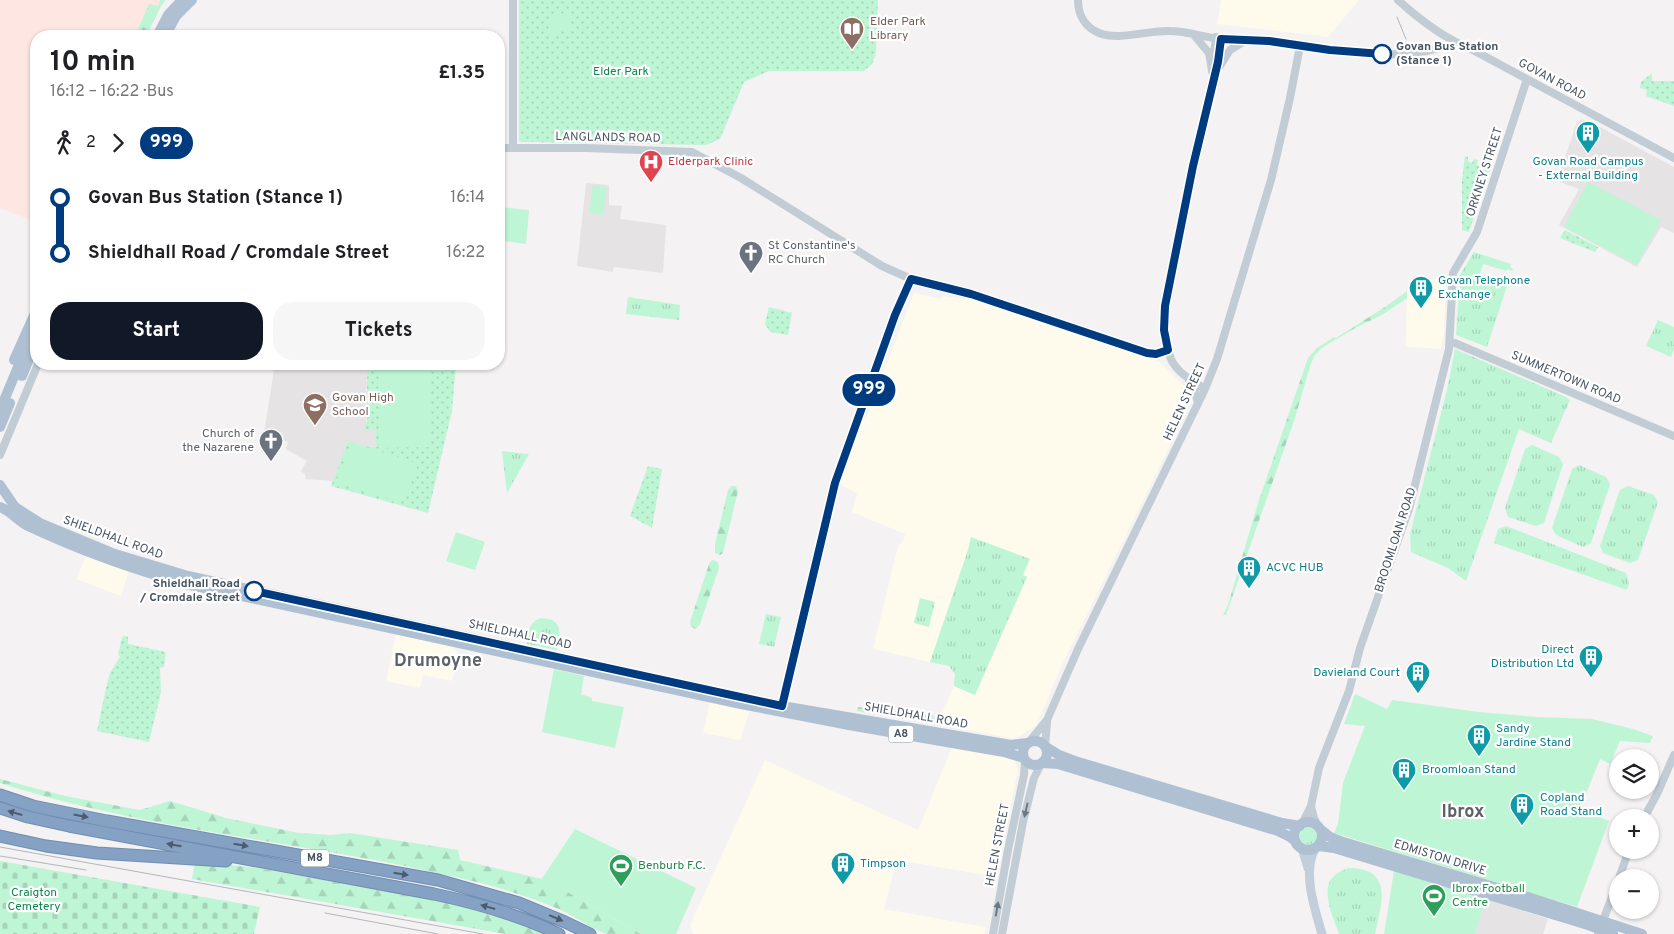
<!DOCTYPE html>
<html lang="en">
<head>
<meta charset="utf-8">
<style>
	:root { --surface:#fff; --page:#f6f6f6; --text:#202124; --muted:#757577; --accent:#111827 }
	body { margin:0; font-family:Overpass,sans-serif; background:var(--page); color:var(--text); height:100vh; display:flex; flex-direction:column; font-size:19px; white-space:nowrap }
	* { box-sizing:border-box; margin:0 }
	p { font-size:16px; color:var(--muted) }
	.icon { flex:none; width:28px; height:28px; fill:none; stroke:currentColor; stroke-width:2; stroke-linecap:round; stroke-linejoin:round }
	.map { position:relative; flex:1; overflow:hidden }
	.drawer { position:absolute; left:30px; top:30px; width:475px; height:340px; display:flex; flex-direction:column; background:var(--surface); border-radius:20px; box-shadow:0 1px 4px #0004 }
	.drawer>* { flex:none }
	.badge { padding:0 10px; border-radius:16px; font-size:18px; line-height:32px }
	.buttons { position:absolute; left:1609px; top:749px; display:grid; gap:10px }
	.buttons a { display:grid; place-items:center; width:50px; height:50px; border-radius:50%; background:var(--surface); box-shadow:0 1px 4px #0004; font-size:25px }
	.map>.badge { position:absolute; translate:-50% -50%; box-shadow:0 0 0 2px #fff }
	.legs { display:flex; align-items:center; gap:8px; height:55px; padding:0 20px; font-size:16px }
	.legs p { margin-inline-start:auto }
	.summary { display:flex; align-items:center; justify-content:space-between; height:85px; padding:0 20px }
	h1 { font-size:28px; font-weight:700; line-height:38px }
	.button { display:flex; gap:10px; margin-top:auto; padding:10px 20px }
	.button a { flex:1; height:58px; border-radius:20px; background:var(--accent); color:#fff; font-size:20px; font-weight:700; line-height:58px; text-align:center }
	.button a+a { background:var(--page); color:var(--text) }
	ul { padding:0 20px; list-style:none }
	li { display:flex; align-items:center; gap:18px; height:55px; font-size:19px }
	li i { display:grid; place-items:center; width:8px; height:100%; margin:0 6px; background:currentColor }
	li i::after { content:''; width:12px; height:12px; margin:-6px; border:4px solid; border-radius:50%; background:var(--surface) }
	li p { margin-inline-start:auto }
	li:first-child i { background:linear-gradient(#0000 50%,currentColor 0) }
	li:last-child i { background:linear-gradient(currentColor 50%,#0000 0) }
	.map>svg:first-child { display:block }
</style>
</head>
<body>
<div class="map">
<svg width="1674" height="934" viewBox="0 0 1674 934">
	<defs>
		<pattern id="grass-tufts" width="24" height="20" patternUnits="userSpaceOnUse" patternTransform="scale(1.25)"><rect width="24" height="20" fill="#bef5d5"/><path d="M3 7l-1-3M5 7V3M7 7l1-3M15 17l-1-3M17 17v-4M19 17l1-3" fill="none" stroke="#a5d4b9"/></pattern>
		<pattern id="forest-firs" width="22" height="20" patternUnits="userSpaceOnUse" patternTransform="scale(1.25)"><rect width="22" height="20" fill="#bef5d5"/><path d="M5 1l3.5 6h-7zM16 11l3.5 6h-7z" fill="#a5d4b9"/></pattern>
		<pattern id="cemetery-stones" width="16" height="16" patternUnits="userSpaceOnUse" patternTransform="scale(1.25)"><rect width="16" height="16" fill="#bef5d5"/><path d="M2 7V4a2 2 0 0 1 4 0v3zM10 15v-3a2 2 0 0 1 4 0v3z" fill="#a5d4b9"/></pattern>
		<pattern id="park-dots" width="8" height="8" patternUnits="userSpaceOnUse" patternTransform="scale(1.25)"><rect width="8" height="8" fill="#bef5d5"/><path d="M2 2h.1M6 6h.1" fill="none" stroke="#a5d4b9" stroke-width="1.8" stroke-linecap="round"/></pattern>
	</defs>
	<rect width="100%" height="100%" fill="#f4f2f2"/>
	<!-- commercial -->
	<path fill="#fefaec" d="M1221,0h138l-31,37 -111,-13z
		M1421,279h25l-2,56 -3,14 -33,-2 -2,-1 1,-55 5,-1z
		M915,293l26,6 3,-3 29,4 187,62 31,31v10l-129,262 -26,61 -20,12h-5l-68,-12 -1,-4 -3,-3 15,-33 21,9 52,-118 -56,-40 -3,13 -38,112 -57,-13 25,-103 6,-7 1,-5 -53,-22 5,-19 -16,-8 20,-63 6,-6 46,-121z
		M86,556l43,15 -8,25 -45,-17z
		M396,634l57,12 5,7 -6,28 -29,-6 -3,13 -34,-7z
		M710,702l40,9 -10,29 -37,-7z
		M952,747l53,9 9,4 4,9 -21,108 -100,-17 -13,49 102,18 -1,7h-292l-3,-9 75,-165 153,70z"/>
	<!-- education -->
	<path fill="#e6e3e4" d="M1582,119l16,7 76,41v66l-13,-6 -24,40 -78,-42 20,-36 -22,-8 20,-59z
		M586,183l23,2v20l13,1 -2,13 46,6 -3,48 -49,-6 -1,5 -36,-6z
		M275,364h92l-1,66h10v15h2v2l-15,-1 -15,-5 -15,40 -27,-2 -1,-5 -4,-3 6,-10 -21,-12 2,-7 -24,-9z
		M1486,899l62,20 -5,15h-68z"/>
	<!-- medical -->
	<path fill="#fee6e3" d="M0,0h166l-5,6 -15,30h-110v186l-36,-14z"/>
	<!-- grass -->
	<path fill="url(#grass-tufts)" d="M1474,252l37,12 -1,3 3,2 -1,2 -4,-2 -1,2 -24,-7 -5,16 10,3 1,-3 18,6 -20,61 -31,-12 4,-60z
		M628,297l52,8 -1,15 -53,-6z
		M1658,320l16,7v22l-3,8 -25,-11z
		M1455,349l111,48 4,3 -19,43 -32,-14 -53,152 -18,-13 -37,-16 -1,-18 37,-144z
		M1532,445l27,12 4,7 -19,59 -8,3 -28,-9 -3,-9 20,-59z
		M502,451l27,3 -22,39z
		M1579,465l27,12 4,7 -19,59 -8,4 -27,-12 -4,-7 20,-59z
		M1628,486l26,9 4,7 -20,58 -8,3 -27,-10 -3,-7 20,-56z
		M1506,526l120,47 3,10 -2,7 -133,-47 4,-14z
		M971,537l59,22 -7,16 4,2 -52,118 -21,-9 1,-12 -6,-8 -19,-4 38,-112z
		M920,598l15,4 -6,25 -15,-4z
		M766,614l15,3 -7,30 -15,-3z
		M541,618c23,1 19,15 16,32l-30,-6c1,-12 1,-21 14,-26z
		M1299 836a9 9 0 1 1 18 0a9 9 0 1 1-18 0Z
		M1348,868c47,0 33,36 27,66h-36c-5,-16 -20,-44 -5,-58 4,-4 10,-6 14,-8z"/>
	<!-- forest -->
	<path fill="url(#forest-firs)" d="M160,0h6l-5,6 -15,30h-11l14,-32 9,2z
		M1407,291v7l-25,17 -25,12 -34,20 -8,8 -5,11 -15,52 -69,197h-3l5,-10 30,-102 50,-145 9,-10 17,-11 2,1 49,-31z
		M731,486h5l2,5 -15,62 -3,2 -5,-2v-9l13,-54z
		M712,560l6,2 1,6 -19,56 -4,5 -5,-2 -1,-5 19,-58z
		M858,707l75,8 3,9 -79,-13z
		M0,779l65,17 75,14 30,-9 56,17 73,15 32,2 19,-2 108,17 2,10 82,19 24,12 75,43c-11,0 -25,0 -34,0 -14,-4 -31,-17 -44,-23 -35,-15 -71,-26 -108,-34 -151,-36 -307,-46 -455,-94z
		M195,862l56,5 192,34 54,14 48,19h-39l-314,-55z"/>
	<!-- cemetery -->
	<path fill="url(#cemetery-stones)" d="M0,861l260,46 -6,27h-254z"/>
	<!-- park -->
	<path fill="url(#park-dots)" d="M519,0h359l-2,53 -4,11 -8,7h-95l-25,11 -24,57 -14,6 -183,-3 -4,-1z
		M1652,73v8h22v25l-28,-10 1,-6 -7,-2 1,-6z
		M1465,156l3,1v4l4,2 2,-4 4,1 -1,5 10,4 2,-5h2l-22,68 -7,-2v-50z
		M1565,230l33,17 -3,5 -35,-14z
		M769,307l23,6 -4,22 -18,-3 -5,-8z
		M367,364h89l-4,47 -24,102 -97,-27 17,-45 15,5 15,1 -2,-2v-15h-11v-8h2z
		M648,466l14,3 -10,59 -22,-12z
		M124,636l4,1v7l38,8 -2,15 -4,1 1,24 -12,50 -52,-11 9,-43 4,-15 10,-16 -2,-3 4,-16z"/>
	<!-- pitch -->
	<path fill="#bef5d5" d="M567,12l6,15 -22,8 -5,-15z
		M1588,182l73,38 -24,45 -73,-38z
		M593,185l14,2 -4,28 -14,-2z
		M499,207l30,3 -3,34 -22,-3 -1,2h-4z
		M378,365h53l-1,82 -51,1z
		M351,442l67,22 -14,37 -18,-3 -50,-16z
		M456,532l29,10 -10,28 -29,-9z
		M554,669l30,7 -3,18 11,4v3l32,6 -9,41 -73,-16z
		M1355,694l32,15 5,-9 87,12 58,5 55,2 41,10 20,7 -3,7 -30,-2 -10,23 -10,-5 -20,50 29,12 -32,86 -243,-74 4,-9 5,-41 22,-57 -21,-2z
		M575,829l121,59 -20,46h-35l-75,-43 -25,-11z
		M1394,871l92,28 -11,35h-91z"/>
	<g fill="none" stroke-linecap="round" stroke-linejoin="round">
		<defs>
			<path id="motorway" d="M0,795l33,11 74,15 331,59 81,23 46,19 25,12
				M0,808l28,9 41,9 365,68c43,9 85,21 125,40
				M0,836l46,10 51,7 129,8"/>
		</defs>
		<!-- motorway casing -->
		<use href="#motorway" stroke="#708db1" stroke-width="13"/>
		<!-- tertiary -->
		<path stroke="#c2ccd5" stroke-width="8" d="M1078,0c0,15 7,27 21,33 20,8 49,-3 71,-2 18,0 35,7 53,8 15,1 30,0 46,2 49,5 97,17 147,12 14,-2 28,-6 41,-10
			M1398,0c22,20 45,38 73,49l203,109
			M1193,34l16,19 4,23
			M1213,61l3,-24
			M1220,66l10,-16 16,-10
			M513,147v-147
			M499,148h87l106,4 49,26 141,88 29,13 60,14 176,60 9,1 13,-4
			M1450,341l224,95
			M1189,380l4,4 5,19
			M1205,389c-12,-8 -28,-16 -34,-30 -15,-38 -2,-77 6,-116 5,-26 10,-52 16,-78 10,-42 23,-83 28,-126
			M0,455l38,-91
			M782,706l53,-223 60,-168 16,-36
			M1029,742l18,-22 31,-71 127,-260 12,-30 54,-179 19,-82 10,-52
			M1045,746l2,-24
			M1311,806l3,12 5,10
			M1644,818l14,-26 16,-37
			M1302,824l9,-18 8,-38 30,-77 11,-43 49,-139 40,-160 4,-76 24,-41 50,-153
			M1619,878l10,-28
			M993,934l15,-84 16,-75 1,-15
			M1002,934l21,-112 11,-44 7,-14
			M1598,934l20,-53"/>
		<!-- secondary -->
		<path stroke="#c3cedc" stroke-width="9" d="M1302,848l6,20
			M1315,849c-13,23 0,61 7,85"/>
		<!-- primary -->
		<path stroke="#afc0d3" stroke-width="10" d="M157,36l11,-21 14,-15
			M165,36l11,-20 16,-16
			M14,360l22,-49
			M22,376l14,-34
			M0,410l36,-86
			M0,427l10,-24
			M0,485l15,22 25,16 75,31 73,22 594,130 229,39 16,-2
			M0,507c11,4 18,14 28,19 51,24 104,43 158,58l555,120 108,21 155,27 20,6
			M1023 753a12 12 0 1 1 24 0a12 12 0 1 1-24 0Z
			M1046,747l13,8 16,6 207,62 18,3
			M1043,763l15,1 220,67 12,6 6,5
			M1294 836a14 14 0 1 1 28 0a14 14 0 1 1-28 0Z
			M1320,829l10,8 10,4 188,56 114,37
			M1319,846l15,2 254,77 25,9"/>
		<!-- motorway -->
		<use href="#motorway" stroke="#85a2c5" stroke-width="11"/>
		<!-- rail -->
		<path stroke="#b3b7bd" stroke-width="1" d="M1397,17l9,22
			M0,847l483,87
			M0,856l86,14
			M325,913l113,21"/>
	</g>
	<!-- one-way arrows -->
	<defs><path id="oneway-solid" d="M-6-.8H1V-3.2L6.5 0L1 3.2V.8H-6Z" transform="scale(1.25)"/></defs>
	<g fill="#6c7884">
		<use href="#oneway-solid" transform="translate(1026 810) rotate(103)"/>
		<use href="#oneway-solid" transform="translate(997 909) rotate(-80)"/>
	</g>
	<g fill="#4d5c6c">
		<use href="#oneway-solid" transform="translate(15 813) rotate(-164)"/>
		<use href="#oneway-solid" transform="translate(81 816) rotate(11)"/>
		<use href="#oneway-solid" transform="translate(174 845) rotate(-170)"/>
		<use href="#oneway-solid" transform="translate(241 845) rotate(10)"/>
		<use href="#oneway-solid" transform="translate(401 874) rotate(9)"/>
		<use href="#oneway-solid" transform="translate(488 907) rotate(-164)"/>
		<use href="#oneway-solid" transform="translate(556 918) rotate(23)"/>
	</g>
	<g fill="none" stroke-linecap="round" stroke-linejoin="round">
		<defs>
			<path id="line-1" d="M254,591l528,115 53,-223 60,-168 16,-36 60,15 176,59 9,1 12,-4 -4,-20 1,-24 28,-140 25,-104 3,-23 48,2 61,9 52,4"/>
		</defs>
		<!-- line-1 casing -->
		<use href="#line-1" stroke="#fff" stroke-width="11"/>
		<!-- line-1 -->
		<use href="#line-1" stroke="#003b80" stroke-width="8"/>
	</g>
	<!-- icons -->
	<defs>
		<symbol id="library-pin" viewBox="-11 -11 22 30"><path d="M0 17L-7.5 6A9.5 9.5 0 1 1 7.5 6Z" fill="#8d6e63" stroke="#fff"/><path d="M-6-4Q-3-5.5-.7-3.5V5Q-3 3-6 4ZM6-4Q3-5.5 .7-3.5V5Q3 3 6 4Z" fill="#fff"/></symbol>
		<symbol id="building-pin" viewBox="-11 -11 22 30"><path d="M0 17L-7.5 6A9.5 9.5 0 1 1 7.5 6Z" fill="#0f9aa8" stroke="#fff"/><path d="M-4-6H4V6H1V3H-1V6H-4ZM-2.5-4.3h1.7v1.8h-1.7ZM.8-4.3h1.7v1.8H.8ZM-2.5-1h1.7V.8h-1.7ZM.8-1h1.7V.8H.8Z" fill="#fff"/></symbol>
		<symbol id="hospital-pin" viewBox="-11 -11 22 30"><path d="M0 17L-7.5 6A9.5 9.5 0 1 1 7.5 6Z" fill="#e0444e" stroke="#fff"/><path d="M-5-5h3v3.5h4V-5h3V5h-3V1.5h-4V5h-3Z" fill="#fff"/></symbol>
		<symbol id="church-pin" viewBox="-11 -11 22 30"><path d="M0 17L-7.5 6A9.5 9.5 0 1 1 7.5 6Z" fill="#6b7280" stroke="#fff"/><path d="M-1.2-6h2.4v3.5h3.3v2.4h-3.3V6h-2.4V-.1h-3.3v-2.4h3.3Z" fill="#fff"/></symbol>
		<symbol id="school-pin" viewBox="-11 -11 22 30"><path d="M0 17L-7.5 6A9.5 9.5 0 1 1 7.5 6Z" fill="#8d6e63" stroke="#fff"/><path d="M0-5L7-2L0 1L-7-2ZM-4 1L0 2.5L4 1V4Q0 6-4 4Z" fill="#fff"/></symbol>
		<symbol id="stadium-pin" viewBox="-11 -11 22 30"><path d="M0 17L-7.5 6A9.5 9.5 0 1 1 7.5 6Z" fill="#2e9e5b" stroke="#fff"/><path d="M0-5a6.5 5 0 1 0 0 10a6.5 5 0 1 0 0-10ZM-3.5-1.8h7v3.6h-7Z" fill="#fff"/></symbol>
	</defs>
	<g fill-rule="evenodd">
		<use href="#library-pin" x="838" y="15" width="28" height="38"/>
		<use href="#building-pin" x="1574" y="119" width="28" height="38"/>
		<use href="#hospital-pin" x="637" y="148" width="28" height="38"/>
		<use href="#church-pin" x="737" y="239" width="28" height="38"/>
		<use href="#building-pin" x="1407" y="274" width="28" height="38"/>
		<use href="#school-pin" x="301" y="391" width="28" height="38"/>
		<use href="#church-pin" x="257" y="427" width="28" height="38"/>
		<use href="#building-pin" x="1235" y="554" width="28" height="38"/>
		<use href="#building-pin" x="1577" y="643" width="28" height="38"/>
		<use href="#building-pin" x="1404" y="659" width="28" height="38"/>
		<use href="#building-pin" x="1465" y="722" width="28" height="38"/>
		<use href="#building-pin" x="1390" y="756" width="28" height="38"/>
		<use href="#building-pin" x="1508" y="791" width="28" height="38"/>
		<use href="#building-pin" x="829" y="850" width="28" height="38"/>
		<use href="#stadium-pin" x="607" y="852" width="28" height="38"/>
		<use href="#stadium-pin" x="1420" y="882" width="28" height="38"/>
	</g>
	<!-- markers -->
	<g fill="#fff" stroke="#003b80" stroke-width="2.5">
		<circle cx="1382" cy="54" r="9"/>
		<circle cx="254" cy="591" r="9"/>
	</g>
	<g text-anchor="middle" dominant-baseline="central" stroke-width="4.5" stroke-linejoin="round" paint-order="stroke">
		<!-- shield labels -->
		<g fill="#fff" stroke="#7e8791" stroke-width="1">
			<rect x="888.5" y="725.5" width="25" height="17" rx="4"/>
			<rect x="301" y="849.5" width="28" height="17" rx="4"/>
		</g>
		<g font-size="11" font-weight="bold" fill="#475462">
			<text x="901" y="734">A8</text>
			<text x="315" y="858">M8</text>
		</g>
		<!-- education labels -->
		<g font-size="12" fill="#785e54" stroke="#fff" text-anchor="start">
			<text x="870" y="22">Elder Park<tspan x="870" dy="14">Library</tspan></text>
			<text x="332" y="398">Govan High<tspan x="332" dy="14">School</tspan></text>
		</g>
		<!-- stop labels -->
		<g font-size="12" font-weight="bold" fill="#475462" stroke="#fff" text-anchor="start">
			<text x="1396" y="47">Govan Bus Station<tspan x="1396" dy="14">(Stance 1)</tspan></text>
			<text x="240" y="584" text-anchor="end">Shieldhall Road<tspan x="240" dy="14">/ Cromdale Street</tspan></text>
		</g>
		<!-- park labels -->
		<g font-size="12" fill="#0e8850" stroke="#fff">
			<text x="621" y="72">Elder Park</text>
			<text x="34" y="893">Craigton<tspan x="34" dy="14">Cemetery</tspan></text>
		</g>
		<!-- street labels -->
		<g font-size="12" fill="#475462" stroke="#fff">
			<text transform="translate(1552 80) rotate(28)">GOVAN ROAD</text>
			<text transform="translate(608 138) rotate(1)">LANGLANDS ROAD</text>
			<text transform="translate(1485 172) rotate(-72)">ORKNEY STREET</text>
			<text transform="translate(1566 378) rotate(23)">SUMMERTOWN ROAD</text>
			<text transform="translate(1185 402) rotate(-65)">HELEN STREET</text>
			<text transform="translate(113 538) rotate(20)">SHIELDHALL ROAD</text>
			<text transform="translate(1396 540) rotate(-72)">BROOMLOAN ROAD</text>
			<text transform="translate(520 635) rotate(12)">SHIELDHALL ROAD</text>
			<text transform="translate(916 716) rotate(10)">SHIELDHALL ROAD</text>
			<text transform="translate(998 845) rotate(-79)">HELEN STREET</text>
			<text transform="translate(1440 858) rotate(17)">EDMISTON DRIVE</text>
		</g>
		<!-- health labels -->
		<g font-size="12" fill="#be3a42" stroke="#fff" text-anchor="start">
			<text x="668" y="162">Elderpark Clinic</text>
		</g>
		<!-- culture labels -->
		<g font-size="12" fill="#0d838f" stroke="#fff" text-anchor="start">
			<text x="1588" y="162" text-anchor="middle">Govan Road Campus<tspan x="1588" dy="14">- External Building</tspan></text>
			<text x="1438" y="281">Govan Telephone<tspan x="1438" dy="14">Exchange</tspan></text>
			<text x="1266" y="568">ACVC HUB</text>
			<text x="1574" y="650" text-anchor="end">Direct<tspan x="1574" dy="14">Distribution Ltd</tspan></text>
			<text x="1400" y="673" text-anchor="end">Davieland Court</text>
			<text x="1496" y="729">Sandy<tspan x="1496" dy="14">Jardine Stand</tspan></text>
			<text x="1422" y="770">Broomloan Stand</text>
			<text x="1540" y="798">Copland<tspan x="1540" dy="14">Road Stand</tspan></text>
			<text x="860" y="864">Timpson</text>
		</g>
		<!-- worship labels -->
		<g font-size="12" fill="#5b616d" stroke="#fff" text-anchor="start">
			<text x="768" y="246">St Constantine's<tspan x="768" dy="14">RC Church</tspan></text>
			<text x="254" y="434" text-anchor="end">Church of<tspan x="254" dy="14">the Nazarene</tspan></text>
		</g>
		<!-- leisure labels -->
		<g font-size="12" fill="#27864d" stroke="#fff" text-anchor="start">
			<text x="638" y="866">Benburb F.C.</text>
			<text x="1452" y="889">Ibrox Football<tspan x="1452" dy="14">Centre</tspan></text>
		</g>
		<!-- district labels -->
		<g font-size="18" font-weight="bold" fill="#5d6268" stroke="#fff">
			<text x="438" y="661">Drumoyne</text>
			<text x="1463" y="812">Ibrox</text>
		</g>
	</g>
</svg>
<div class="buttons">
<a><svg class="icon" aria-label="layers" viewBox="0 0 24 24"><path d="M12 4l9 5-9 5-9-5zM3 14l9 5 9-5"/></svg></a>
<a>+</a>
<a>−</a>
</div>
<b class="badge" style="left:869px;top:390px;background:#003b80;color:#fff">999</b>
<section class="drawer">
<div class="summary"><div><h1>10 min</h1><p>16:12 – 16:22 · Bus</p></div><b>£1.35</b></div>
<div class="legs"><svg class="icon" aria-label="walk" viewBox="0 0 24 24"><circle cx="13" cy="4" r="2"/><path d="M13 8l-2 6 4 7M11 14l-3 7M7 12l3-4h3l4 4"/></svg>2<svg class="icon" aria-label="forward" viewBox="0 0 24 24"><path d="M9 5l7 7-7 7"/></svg><b class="badge" style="background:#003b80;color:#fff">999</b></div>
<ul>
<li><i style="color:#003b80"></i><b>Govan Bus Station (Stance 1)</b><p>16:14</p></li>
<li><i style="color:#003b80"></i><b>Shieldhall Road / Cromdale Street</b><p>16:22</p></li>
</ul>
<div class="button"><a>Start</a><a>Tickets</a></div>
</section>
</div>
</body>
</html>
